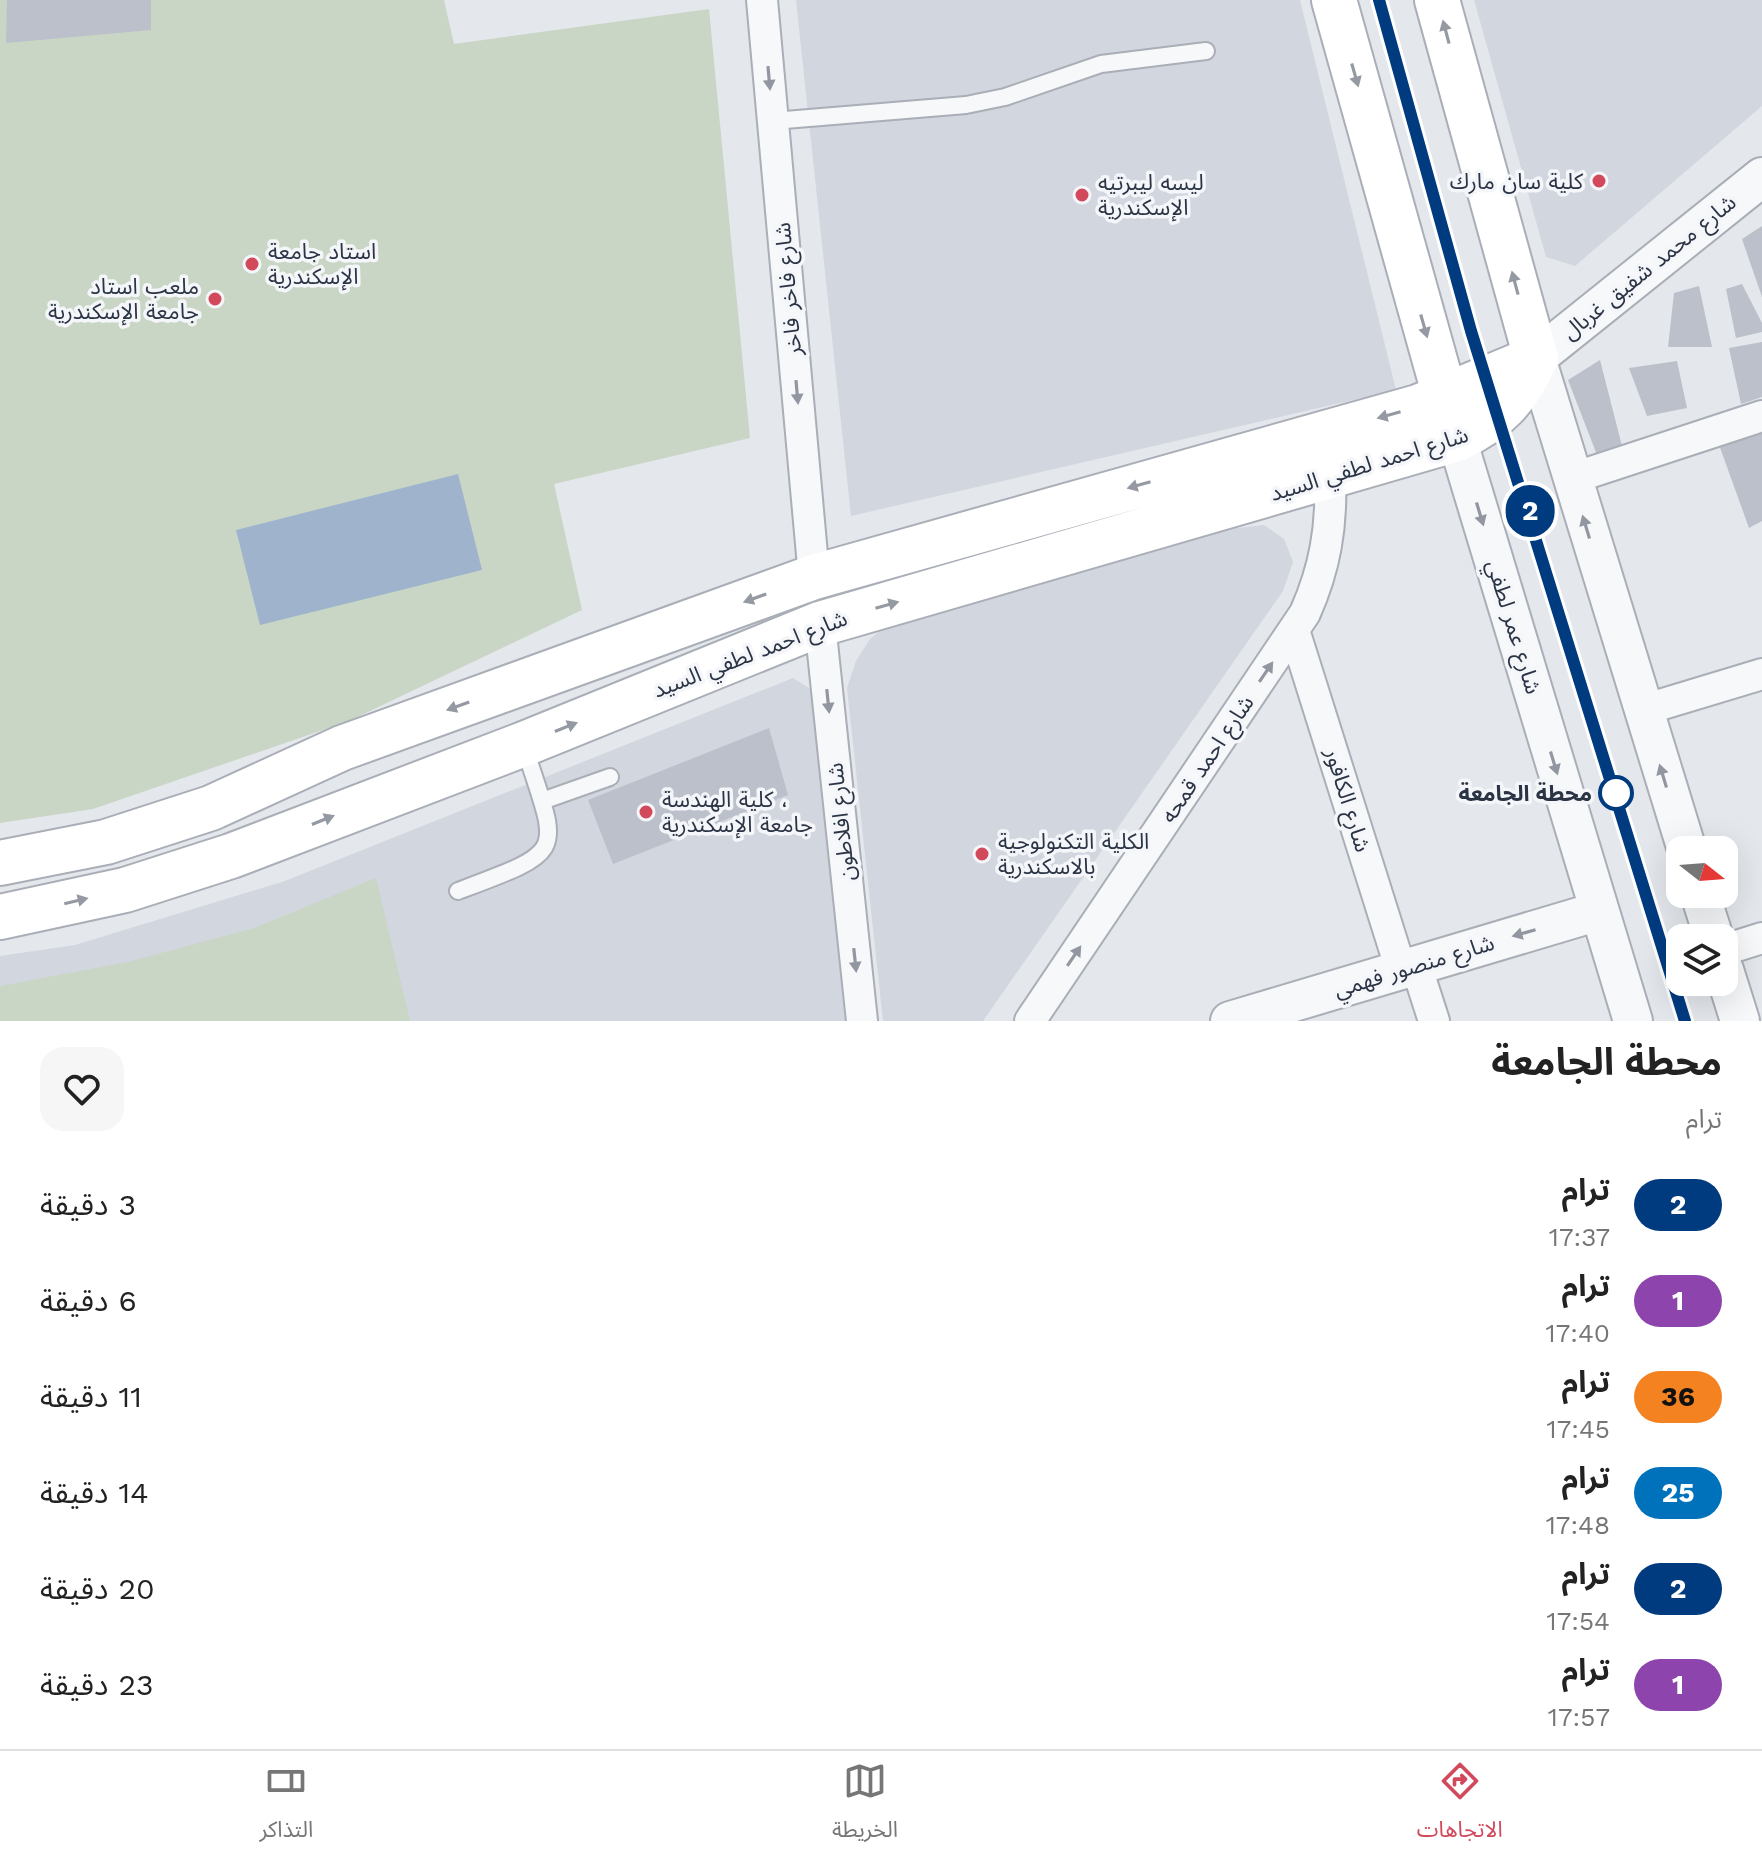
<!DOCTYPE html>
<html lang="ar">
<head>
<meta charset="utf-8">
<style>
	:root { --surface:#fff; --page:#f6f6f6; --text:#222; --muted:#767676; --line:#e0e0e0; --accent:#d1495b }
	body { margin:0; font-family:"Work Sans","Noto Sans Arabic",sans-serif; background:var(--page); color:var(--text); direction:rtl; height:100vh; display:flex; flex-direction:column; font-size:30px; white-space:nowrap }
	* { box-sizing:border-box; margin:0 }
	p { font-size:26px; color:var(--muted) }
	.icon { flex:none; width:44px; height:44px; fill:none; stroke:currentColor; stroke-width:2; stroke-linecap:round; stroke-linejoin:round }
	.map { position:relative; height:1021px; overflow:hidden; direction:ltr }
	.drawer { display:flex; flex-direction:column; background:var(--surface); flex:1 }
	.drawer>* { flex:none }
	.badge { padding:0 16px; border-radius:26px; font-size:28px; line-height:52px }
	.needle { width:52px; rotate:107deg }
	.buttons { position:absolute; left:1666px; top:836px; display:grid; gap:16px }
	.buttons a { display:grid; place-items:center; width:72px; height:72px; border-radius:16px; background:var(--surface); box-shadow:0 8px 32px #0002; font-size:40px }
	.map>.badge { position:absolute; translate:-50% -50%; box-shadow:0 0 0 4px #fff }
	.round { display:grid; place-items:center; flex:none; width:84px; height:84px; border-radius:24px; background:var(--page) }
	.headline { display:flex; align-items:center; justify-content:space-between; height:136px; padding:0 40px }
	h1 { font-size:38px; font-weight:700; line-height:60px }
	ul { padding:0; list-style:none }
	li { display:flex; align-items:center; gap:24px; height:96px; padding:0 40px }
	li div { flex:1 }
	li b { display:block; font-size:30px }
	li em { font-style:normal }
	li .badge { min-width:88px; font-weight:700; text-align:center }
	.dock { display:flex; justify-content:space-around; align-items:center; height:112px; border-top:2px solid var(--line); background:var(--surface); font-size:22px; color:var(--muted) }
	.dock a { display:grid; justify-items:center; gap:4px }
	.dock .active { color:var(--accent) }
	.map>svg:first-child { display:block }
</style>
</head>
<body>
<div class="map">
<svg width="1762" height="1021" viewBox="0 0 1762 1021">
	<rect width="100%" height="100%" fill="#e4e7ec"/>
	<!-- built -->
	<path fill="#d2d6de" d="M796,0h504l96,390 -545,126z
		M1474,0h288v106l-187,160 -29,-9z
		M1264,525l20,14 9,23 -10,29 -300,430h-100l-36,-333 9,-27 14,-22 16,-13 342,-97z
		M793,678l27,17 34,326h-854v-65l75,-11 210,-64z"/>
	<!-- green -->
	<path fill="#c9d6c5" d="M0,0h444l10,44 255,-35 41,429 -196,46 28,126 -233,111 -256,88 -93,14z
		M376,878l34,143h-410v-35l128,-24 126,-34z"/>
	<!-- water -->
	<path fill="#9fb4cc" d="M458,474l24,96 -222,55 -24,-95z"/>
	<!-- building -->
	<path fill="#bbc0ca" d="M7,0h144v30l-145,13z
		M1762,226v71l-20,-58z
		M1742,284l20,39v9l-26,6 -10,-49z
		M1699,286l13,61h-44l6,-54z
		M1762,342v55l-21,7 -12,-56z
		M1600,360l22,86 -25,9 -29,-75z
		M1677,361l10,47 -40,8 -18,-48z
		M1762,426v95l-13,7 -31,-86z
		M769,728l19,67 -175,69 -25,-64z"/>
	<g fill="none" stroke-linecap="round" stroke-linejoin="round">
		<defs>
			<path id="service" d="M773,121l193,-16 39,-8 96,-33 105,-13
				M542,801l68,-24
				M458,891c112,-42 101,-36 66,-145"/>
			<path id="minor" d="M762,0l52,577
				M1570,479l192,-63
				M820,624l42,397
				M1294,630l107,340
				M1643,710l119,-36
				M1724,950l38,-12
				M1416,965l18,56
				M1030,1021l275,-408c20,-45 27,-86 25,-135"/>
			<path id="tertiary" d="M1457,439l176,582
				M1687,850l-151,-492 226,-181
				M1700,894l14,44
				M1724,970l16,51
				M1230,1021l369,-110"/>
			<path id="secondary" d="M1334,0l119,425
				M1437,0l99,358
				M0,863l106,-21 105,-34 131,-60 472,-171 604,-170 118,-49
				M0,917l125,-27 106,-34 293,-112 296,-120 637,-185c39,-18 62,-42 79,-81"/>
		</defs>
		<!-- service casing -->
		<use href="#service" stroke="#a9aeb7" stroke-width="20"/>
		<!-- minor casing -->
		<use href="#minor" stroke="#a9aeb7" stroke-width="34"/>
		<!-- tertiary casing -->
		<use href="#tertiary" stroke="#a9aeb7" stroke-width="42"/>
		<!-- secondary casing -->
		<use href="#secondary" stroke="#a9aeb7" stroke-width="48"/>
		<!-- service -->
		<use href="#service" stroke="#f7f8fa" stroke-width="16"/>
		<!-- minor -->
		<use href="#minor" stroke="#f7f8fa" stroke-width="30"/>
		<!-- tertiary -->
		<use href="#tertiary" stroke="#f7f8fa" stroke-width="38"/>
		<!-- secondary -->
		<use href="#secondary" stroke="#fff" stroke-width="44"/>
	</g>
	<!-- one-way arrows -->
	<defs><path id="oneway-solid" d="M-6-.8H1V-3.2L6.5 0L1 3.2V.8H-6Z" transform="scale(2)"/></defs>
	<g fill="#959aa2">
		<use href="#oneway-solid" transform="translate(1446 32) rotate(-105)"/>
		<use href="#oneway-solid" transform="translate(1355 75) rotate(74)"/>
		<use href="#oneway-solid" transform="translate(1515 283) rotate(-105)"/>
		<use href="#oneway-solid" transform="translate(1424 326) rotate(74)"/>
		<use href="#oneway-solid" transform="translate(1389 415) rotate(164)"/>
		<use href="#oneway-solid" transform="translate(1139 485) rotate(164)"/>
		<use href="#oneway-solid" transform="translate(755 598) rotate(160)"/>
		<use href="#oneway-solid" transform="translate(887 605) rotate(-16)"/>
		<use href="#oneway-solid" transform="translate(458 706) rotate(160)"/>
		<use href="#oneway-solid" transform="translate(566 727) rotate(-22)"/>
		<use href="#oneway-solid" transform="translate(323 820) rotate(-22)"/>
		<use href="#oneway-solid" transform="translate(76 901) rotate(-13)"/>
	</g>
	<g fill="#9196a0">
		<use href="#oneway-solid" transform="translate(769 78) rotate(85)"/>
		<use href="#oneway-solid" transform="translate(797 392) rotate(85)"/>
		<use href="#oneway-solid" transform="translate(1480 514) rotate(73)"/>
		<use href="#oneway-solid" transform="translate(1586 527) rotate(-107)"/>
		<use href="#oneway-solid" transform="translate(1266 672) rotate(-56)"/>
		<use href="#oneway-solid" transform="translate(828 701) rotate(84)"/>
		<use href="#oneway-solid" transform="translate(1554 763) rotate(73)"/>
		<use href="#oneway-solid" transform="translate(1663 776) rotate(-107)"/>
		<use href="#oneway-solid" transform="translate(1524 933) rotate(164)"/>
		<use href="#oneway-solid" transform="translate(1074 956) rotate(-56)"/>
		<use href="#oneway-solid" transform="translate(855 960) rotate(84)"/>
	</g>
	<g fill="none" stroke-linecap="round" stroke-linejoin="round">
		<defs>
			<path id="line" d="M1379,0l92,331 214,690"/>
		</defs>
		<!-- line casing -->
		<use href="#line" stroke="#fff" stroke-width="18"/>
		<!-- line -->
		<use href="#line" stroke="#003b80" stroke-width="12"/>
	</g>
	<!-- markers -->
	<g fill="#d1495b" stroke="#f4f6f9" stroke-width="3">
		<circle cx="1599" cy="181" r="8"/>
		<circle cx="1082" cy="195" r="8"/>
		<circle cx="252" cy="264" r="8"/>
		<circle cx="215" cy="299" r="8"/>
		<circle cx="646" cy="812" r="8"/>
		<circle cx="982" cy="854" r="8"/>
	</g>
	<circle fill="#fff" stroke="#003b80" stroke-width="4" cx="1616" cy="793" r="16"/>
	<g text-anchor="middle" dominant-baseline="central" stroke-width="7" stroke-linejoin="round" paint-order="stroke">
		<!-- poi labels -->
		<g font-size="22" fill="#2b3445" stroke="#f4f6f9" text-anchor="start">
			<text x="1583" y="181" text-anchor="end">كلية سان مارك</text>
			<text x="1098" y="182">ليسه ليبرتيه<tspan x="1098" dy="25">الإسكندرية</tspan></text>
			<text x="268" y="251">استاد جامعة<tspan x="268" dy="25">الإسكندرية</tspan></text>
			<text x="199" y="286" text-anchor="end">ملعب استاد<tspan x="199" dy="25">جامعة الإسكندرية</tspan></text>
			<text x="662" y="799">كلية الهندسة ،<tspan x="662" dy="25">جامعة الإسكندرية</tspan></text>
			<text x="998" y="841">الكلية التكنولوجية<tspan x="998" dy="25">بالاسكندرية</tspan></text>
		</g>
		<!-- street labels -->
		<g font-size="22" fill="#2b3445" stroke="#f4f6f9">
			<text transform="translate(1649 267) rotate(-39)">شارع محمد شفيق غربال</text>
			<text transform="translate(788 289) rotate(-95)">شارع فاخر فاخر</text>
			<text transform="translate(1369 464) rotate(-17)">شارع احمد لطفي السيد</text>
			<text transform="translate(1514 627) rotate(73)">شارع عمر لطفي</text>
			<text transform="translate(750 654) rotate(-21)">شارع احمد لطفي السيد</text>
			<text transform="translate(1207 759) rotate(-56)">شارع احمد قمحه</text>
			<text transform="translate(1348 800) rotate(73)">شارع الكافور</text>
			<text transform="translate(841 822) rotate(-96)">شارع افلاطون</text>
			<text transform="translate(1414 966) rotate(-17)">شارع منصور فهمي</text>
		</g>
		<!-- stop labels -->
		<g font-size="22" font-weight="bold" fill="#2b3445" stroke="#f4f6f9" text-anchor="end">
			<text x="1592" y="793">محطة الجامعة</text>
		</g>
	</g>
</svg>
<div class="buttons">
<a><svg class="needle" viewBox="-14 -14 28 28"><path d="M0-13l5 13h-10z" fill="#e53935"/><path d="M0 13l5-13h-10z" fill="#767676"/></svg></a>
<a><svg class="icon" aria-label="layers" viewBox="0 0 24 24"><path d="M12 4l9 5-9 5-9-5zM3 14l9 5 9-5"/></svg></a>
</div>
<b class="badge" style="left:1530px;top:511px;background:#003b80;color:#fff">2</b>
</div>
<section class="drawer">
<div class="headline"><div><h1>محطة الجامعة</h1><p>ترام</p></div><a class="round"><svg class="icon" aria-label="heart" viewBox="0 0 24 24"><path d="M12 20l-8-8c-3-5 5-10 8-4 3-6 11-1 8 4z"/></svg></a></div>
<ul>
<li><span class="badge" style="background:#003b80;color:#fff">2</span><div><b>ترام</b><p>17:37</p></div><em>3 دقيقة</em></li>
<li><span class="badge" style="background:#8e44ad;color:#fff">1</span><div><b>ترام</b><p>17:40</p></div><em>6 دقيقة</em></li>
<li><span class="badge" style="background:#f58220;color:#111">36</span><div><b>ترام</b><p>17:45</p></div><em>11 دقيقة</em></li>
<li><span class="badge" style="background:#0072bc;color:#fff">25</span><div><b>ترام</b><p>17:48</p></div><em>14 دقيقة</em></li>
<li><span class="badge" style="background:#003b80;color:#fff">2</span><div><b>ترام</b><p>17:54</p></div><em>20 دقيقة</em></li>
<li><span class="badge" style="background:#8e44ad;color:#fff">1</span><div><b>ترام</b><p>17:57</p></div><em>23 دقيقة</em></li>
</ul>
</section>
<nav class="dock">
<a class="active"><svg class="icon" aria-label="directions" viewBox="0 0 24 24"><path d="M12 3l9 9-9 9-9-9zM9 14v-3h6M13 9l2 2-2 2"/></svg>الاتجاهات</a>
<a><svg class="icon" aria-label="map" viewBox="0 0 24 24"><path d="M3 6l6-2 6 2 6-2v14l-6 2-6-2-6 2zM9 4v14M15 6v14"/></svg>الخريطة</a>
<a><svg class="icon" aria-label="tickets" viewBox="0 0 24 24"><path d="M3 7h18v10H3zM15 7v10"/></svg>التذاكر</a>
</nav>
</body>
</html>
